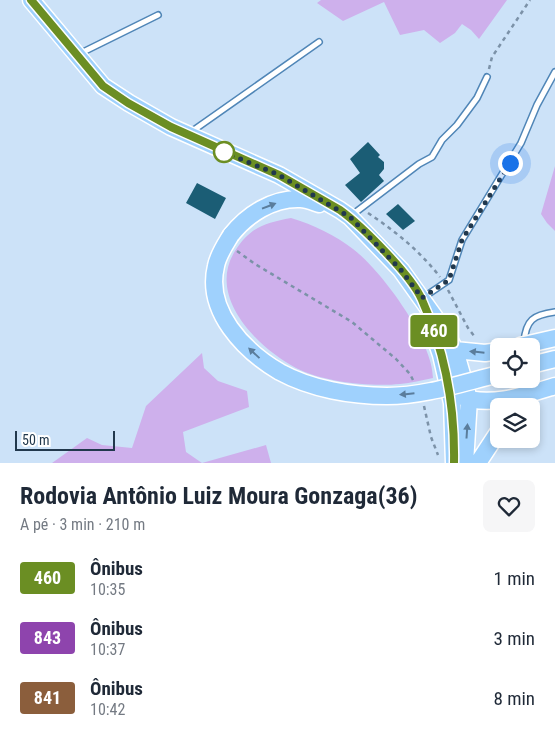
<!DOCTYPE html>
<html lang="pt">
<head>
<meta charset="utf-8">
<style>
	:root { --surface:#fff; --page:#f6f6f7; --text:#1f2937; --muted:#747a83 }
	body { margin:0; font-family:"Roboto Condensed",sans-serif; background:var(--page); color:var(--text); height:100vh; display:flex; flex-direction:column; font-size:19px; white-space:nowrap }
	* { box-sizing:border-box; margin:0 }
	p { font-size:16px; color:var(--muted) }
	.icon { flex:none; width:28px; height:28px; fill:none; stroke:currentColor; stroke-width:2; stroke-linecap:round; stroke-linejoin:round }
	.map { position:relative; height:463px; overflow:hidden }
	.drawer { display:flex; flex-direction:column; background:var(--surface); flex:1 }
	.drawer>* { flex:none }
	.badge { padding:0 10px; border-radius:4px; font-size:18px; line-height:32px }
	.fabs { position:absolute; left:490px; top:338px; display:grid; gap:10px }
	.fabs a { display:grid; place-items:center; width:50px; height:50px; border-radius:8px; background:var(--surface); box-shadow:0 2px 8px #0003; font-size:25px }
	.scale { position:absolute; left:15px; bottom:12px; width:100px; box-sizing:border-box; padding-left:5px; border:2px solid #21384d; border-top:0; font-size:14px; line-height:18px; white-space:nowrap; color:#21384d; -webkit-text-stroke:4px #fff; paint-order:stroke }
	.you { position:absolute; width:25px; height:25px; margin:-12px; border:4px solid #fff; border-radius:50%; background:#1a73e8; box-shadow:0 0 0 8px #1a73e833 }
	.map>.badge { position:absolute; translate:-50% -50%; box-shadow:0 0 0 2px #fff }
	.round { display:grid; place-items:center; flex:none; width:52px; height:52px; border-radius:8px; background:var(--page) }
	.headline { display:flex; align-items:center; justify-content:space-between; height:85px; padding:0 20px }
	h1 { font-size:24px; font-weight:700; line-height:38px }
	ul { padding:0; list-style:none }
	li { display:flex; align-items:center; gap:15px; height:60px; padding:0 20px }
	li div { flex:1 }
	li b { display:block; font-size:19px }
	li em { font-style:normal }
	li .badge { min-width:55px; font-weight:700; text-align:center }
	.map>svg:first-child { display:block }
</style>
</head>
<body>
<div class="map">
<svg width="555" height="463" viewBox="0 0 555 463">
	<rect width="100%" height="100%" fill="#cce2f8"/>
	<!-- green -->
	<path fill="#ceb0ec" d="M321,0h186l-28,39 -8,-9 -9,-6 -7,9 -15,10 -16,-13 -24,5 -16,-33 -41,19 -26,-18z
		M555,166v65l-8,-8 -6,-9z
		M291,218c23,7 44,17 62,31 29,22 80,92 80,129 -11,2 -22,5 -33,6 -30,3 -77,-2 -104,-16 -38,-20 -90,-71 -61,-117 15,-24 30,-28 56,-33z
		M202,353l2,15 14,13 29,10 2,16 -66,25 3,20 16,11 64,-18 5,18h-219l35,-25 15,7 30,3 14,-42z"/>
	<!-- building -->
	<path fill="#1b5d75" d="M368,142l12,13 -2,2 6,5v7l-5,6 5,6 -23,21 -16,-17 15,-12 -10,-14z
		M197,183l29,15 -11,21 -29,-16z
		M398,204l17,17 -12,9 -17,-16z"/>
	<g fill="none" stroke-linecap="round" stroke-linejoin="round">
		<defs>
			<path id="service" d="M79,54l79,-39
				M191,132l128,-90
				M352,215l67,-51 13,-7 10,-17 15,-15 20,-27 10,-21
				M424,297l25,-17 13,-40 59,-97 16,-38 18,-33
				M524,342c2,-22 9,-27 31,-30"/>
			<path id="primary" d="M31,0l72,86 26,17 42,24 108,48 61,35 10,7 51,53 45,63 9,17 14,49 -4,64
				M231,235c16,-20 41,-37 69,-36 6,0 13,3 19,5
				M428,317l13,38 11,48 2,60
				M520,346l35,-8
				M455,350l30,3 14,-2
				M531,365l24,-6
				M460,396c29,12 66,-1 95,-10
				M478,463l21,-32"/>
		</defs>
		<!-- service casing -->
		<use href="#service" stroke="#5086b7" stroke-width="8"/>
		<!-- primary casing -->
		<use href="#primary" stroke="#fff" stroke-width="19"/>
		<!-- path -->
		<path stroke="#7c92a8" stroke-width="2.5" stroke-dasharray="4 4" stroke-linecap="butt" d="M489,69l3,-12 38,-57
			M368,213c27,18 52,38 72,64
			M237,251l18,13 97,58 44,37 14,15 3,6
			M448,290l20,38 7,9
			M424,406l7,31 7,18"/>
		<!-- service -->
		<use href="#service" stroke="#fff" stroke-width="5"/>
		<!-- primary -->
		<use href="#primary" stroke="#9fd1fd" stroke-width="16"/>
		<defs>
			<path id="primary-bridge" d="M231,235c-6,10 -13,20 -15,31 -11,45 28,85 64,106 31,17 72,24 107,24 38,0 75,-13 112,-22"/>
		</defs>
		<!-- primary-bridge casing -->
		<use href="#primary-bridge" stroke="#fff" stroke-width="19" stroke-linecap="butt"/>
		<!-- primary-bridge -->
		<use href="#primary-bridge" stroke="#9fd1fd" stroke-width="16"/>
	</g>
	<!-- one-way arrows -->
	<defs><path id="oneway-solid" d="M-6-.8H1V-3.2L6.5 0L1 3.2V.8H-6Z" transform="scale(1.25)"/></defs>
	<g fill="#5a7d9c">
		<use href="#oneway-solid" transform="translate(269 206) rotate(-21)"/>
		<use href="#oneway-solid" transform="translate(477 352) rotate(-174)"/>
		<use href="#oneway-solid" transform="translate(254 353) rotate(-137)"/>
		<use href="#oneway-solid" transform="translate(407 394) rotate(174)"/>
		<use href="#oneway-solid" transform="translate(467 431) rotate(-86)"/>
	</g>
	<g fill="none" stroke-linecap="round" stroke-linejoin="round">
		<defs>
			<path id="line" d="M31,0l72,86 25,17 43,24 108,48 61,35c22,16 72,66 82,90 23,51 33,108 32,163"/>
		</defs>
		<!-- line casing -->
		<use href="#line" stroke="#fff" stroke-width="11"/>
		<!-- line -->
		<use href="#line" stroke="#6b8e23" stroke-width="8"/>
		<!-- walk -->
		<path stroke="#21384d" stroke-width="5" stroke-dasharray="0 9" d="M224,152l55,23 71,42 51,53 21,28 27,-18 13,-40 48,-77"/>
	</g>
	<!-- markers -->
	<circle fill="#fff" stroke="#6b8e23" stroke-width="2.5" cx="224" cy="152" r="10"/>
</svg>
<div class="fabs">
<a><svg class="icon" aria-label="locate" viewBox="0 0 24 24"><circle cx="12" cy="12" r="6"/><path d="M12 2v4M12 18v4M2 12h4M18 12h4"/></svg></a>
<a><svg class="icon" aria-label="layers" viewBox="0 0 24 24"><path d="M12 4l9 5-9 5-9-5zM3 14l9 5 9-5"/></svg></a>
</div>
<div class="scale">50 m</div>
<div class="you" style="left:510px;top:163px"></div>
<b class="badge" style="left:434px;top:331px;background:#6b8e23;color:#fff">460</b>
</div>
<section class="drawer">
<div class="headline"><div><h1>Rodovia Antônio Luiz Moura Gonzaga(36)</h1><p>A pé · 3 min · 210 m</p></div><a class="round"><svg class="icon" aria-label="heart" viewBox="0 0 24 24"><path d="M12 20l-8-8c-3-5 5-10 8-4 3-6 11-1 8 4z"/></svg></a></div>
<ul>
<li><span class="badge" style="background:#6b8e23;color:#fff">460</span><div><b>Ônibus</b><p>10:35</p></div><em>1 min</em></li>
<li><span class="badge" style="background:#8e44ad;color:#fff">843</span><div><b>Ônibus</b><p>10:37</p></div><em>3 min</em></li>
<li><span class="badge" style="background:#8b5e3c;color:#fff">841</span><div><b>Ônibus</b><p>10:42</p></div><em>8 min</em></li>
</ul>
</section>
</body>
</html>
